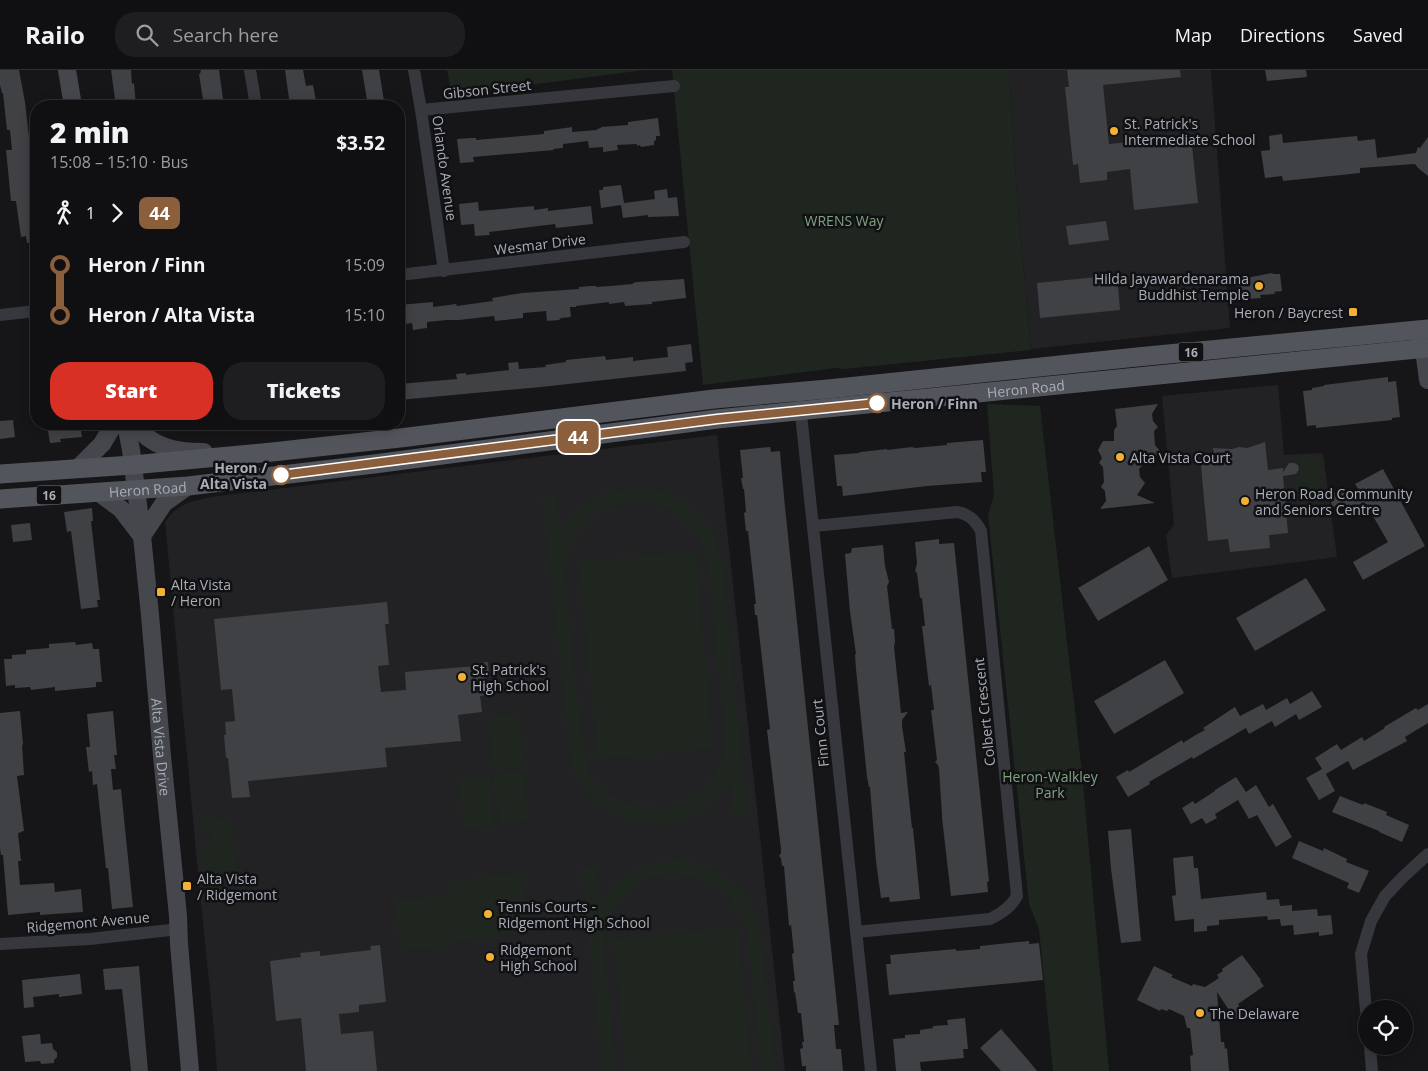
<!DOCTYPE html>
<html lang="en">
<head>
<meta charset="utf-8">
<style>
	:root { --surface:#101012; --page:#1e1e20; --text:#f1f3f6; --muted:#9c9d9f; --line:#303032; --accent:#d93025 }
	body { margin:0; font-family:"Open Sans",sans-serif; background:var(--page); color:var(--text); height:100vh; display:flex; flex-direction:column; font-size:19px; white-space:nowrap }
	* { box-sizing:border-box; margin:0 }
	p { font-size:16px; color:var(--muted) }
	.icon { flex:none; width:28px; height:28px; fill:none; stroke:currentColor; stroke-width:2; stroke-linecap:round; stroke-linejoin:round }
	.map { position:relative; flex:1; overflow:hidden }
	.sheet { position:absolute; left:30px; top:30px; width:375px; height:330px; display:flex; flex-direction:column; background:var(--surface); border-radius:20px; box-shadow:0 2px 12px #0003,0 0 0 1px var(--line) }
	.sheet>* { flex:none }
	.badge { padding:0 10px; border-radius:8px; font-size:18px; line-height:32px }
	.tools { position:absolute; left:1358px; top:930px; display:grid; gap:10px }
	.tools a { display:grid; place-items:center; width:55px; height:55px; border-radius:50%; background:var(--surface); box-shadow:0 2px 12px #0003,0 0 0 1px var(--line); font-size:25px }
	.map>.badge { position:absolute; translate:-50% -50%; box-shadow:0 0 0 2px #fff }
	.legs { display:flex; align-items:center; gap:8px; height:55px; padding:0 20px; font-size:16px }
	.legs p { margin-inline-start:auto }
	.head { display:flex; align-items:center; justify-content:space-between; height:85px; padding:0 20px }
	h1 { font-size:28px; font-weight:800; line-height:38px }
	.action { display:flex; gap:10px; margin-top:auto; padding:10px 20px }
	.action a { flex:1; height:58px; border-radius:20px; background:var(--accent); color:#fff; font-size:20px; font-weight:800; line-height:58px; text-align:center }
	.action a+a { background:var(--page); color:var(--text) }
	ul { padding:0 20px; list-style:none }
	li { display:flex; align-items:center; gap:18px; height:50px; font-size:19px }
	li i { display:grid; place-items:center; width:8px; height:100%; margin:0 6px; background:currentColor }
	li i::after { content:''; width:12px; height:12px; margin:-6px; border:4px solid; border-radius:50%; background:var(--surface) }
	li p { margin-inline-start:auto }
	li:first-child i { background:linear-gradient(#0000 50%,currentColor 0) }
	li:last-child i { background:linear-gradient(currentColor 50%,#0000 0) }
	header { display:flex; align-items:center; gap:30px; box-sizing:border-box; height:70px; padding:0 25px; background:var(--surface); border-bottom:1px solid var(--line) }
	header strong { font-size:24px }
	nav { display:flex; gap:28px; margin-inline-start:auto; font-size:18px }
	.search { width:350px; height:45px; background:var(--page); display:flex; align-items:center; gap:12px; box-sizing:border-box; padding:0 18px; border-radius:20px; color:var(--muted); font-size:19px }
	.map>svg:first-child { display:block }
</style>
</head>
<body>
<header>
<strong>Railo</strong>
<div class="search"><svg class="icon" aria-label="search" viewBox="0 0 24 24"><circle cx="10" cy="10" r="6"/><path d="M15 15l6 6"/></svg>Search here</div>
<nav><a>Map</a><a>Directions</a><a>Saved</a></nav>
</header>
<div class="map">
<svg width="1428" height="1001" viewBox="0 0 1428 1001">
	<rect width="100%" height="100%" fill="#161618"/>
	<!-- built -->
	<path fill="#222225" d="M1009,0h202l19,258 -199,21 -14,-154z
		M1278,315l6,70 39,-2 14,104 -165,21 -6,-43 8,-10 -12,-129z
		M717,365l68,636h-568l-3,-41 -15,-147 -34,-361 9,-11 13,-8 24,-6z"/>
	<!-- green -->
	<path fill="#1e261f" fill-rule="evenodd" d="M447,0h198l-193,25z
		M672,0h337l8,125 14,155 -186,19 -9,-1 -133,17z
		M987,334l53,2 42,366 27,299h-56l-14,-142 -10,-25 -41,-389 6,-20z
		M1299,387h21l1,33 -25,2 -2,-16 6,-5z
		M641,417l26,5 22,14 23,22 11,38 25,248 -14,2 -4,-33 -29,29 -33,13 -33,-2 -38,-19 -25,-35 -9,-75 -21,-198 14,-1 5,35 17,-19 19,-15zM646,432l28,9 26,28 8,26 17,172 -3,23 -22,33 -27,15 -37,-2 -27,-11 -20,-23 -10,-59 -14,-138 5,-29 22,-31 30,-12z
		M696,481l17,198 -116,10 -18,-197z
		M519,644l5,51 -31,3 -5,-51z
		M524,700l5,51 -30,4 -6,-52z
		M489,705l5,51 -30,3 -6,-51z
		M208,744l21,9 2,3 6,47 -3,5 -8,4 -11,11 -7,1 -3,-5 -2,-23 -3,-15 3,-6 8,-5 1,-3 -1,-3 -10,-8 -1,-7 2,-3z
		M676,789l28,6 24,14 15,13 17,34 16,145h-16l-11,-128 -6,-25 -18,-25 -20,-13 -30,-6 -28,4 -21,16 -14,19 -7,17 -1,21 13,120h-15l-21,-202 16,-2 3,36c3,-4 6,-9 9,-13 17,-20 43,-27 67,-31z
		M521,803l7,60 -74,9v3l-54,6 -5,-50 54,-6 -2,-14z
		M738,857l14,144h-126l-13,-132z"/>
	<!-- building -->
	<path fill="#404145" d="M0,0h19l6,32 4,35 2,-1 1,6 4,32v68l-9,1 -1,-7 -5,1 -5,-36h-5l-5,-51h6l-2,-20h-3l-4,-37h-1l-2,-8z
		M111,0h20l1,14 2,-1 2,23h-20z
		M201,0h18l5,36h-20l-5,-32h1z
		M285,0h18l3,16 7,-1 4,21h-27z
		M362,0h17l5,31 -2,1 1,4h-15z
		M1067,0h113l1,7 -78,8 6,59 82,-8 7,67 -64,7 -4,-41 -23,3v8l-27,3 -2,-19 -5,1 -8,-78h4z
		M1265,0h41l1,7 -40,4z
		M658,48l2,18h-4v4l-2,1v4l-13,2 -1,-2 -3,1v-2l-20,1 1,5 -15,2v-5l-14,1 -1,-7 -25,3v4l-10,1 1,1 -81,7 1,5 -14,1 -3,-24 14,-1h5v2l68,-6v-3l28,-4v5l25,-2v-1l4,-1v-1l27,-2v-3z
		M1282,64l1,9 74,-7 1,5 17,-2 2,19 39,-5 2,-6 2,1 8,-11v39l-10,-8 -3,-4 -55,4v5l-77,8 -1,-5 -17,2 -4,-27 9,-1 -1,-14z
		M621,115l3,18 31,-4 -1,-8 13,-2 1,9 9,-1 2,19 -31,1v-2l-25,3 -2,-13 -20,3 -2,-18h4v-3z
		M478,132l1,9 55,-5v4l14,-2v3l43,-5 2,18 -37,4 -1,-4 -66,8 1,3 -15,1 -1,-12 -13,1 -2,-21z
		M1106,151l3,19 -40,5 -3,-19z
		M1272,203l1,1h7l2,17 -8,1 1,2 -15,1 1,3 -15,1v-2l-8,1 -2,-18z
		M1117,205l3,35 -80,8 -3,-35z
		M684,209l2,19 -34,4v2l-27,2 -1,-4 -15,2v-2l-33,4v1h-6l1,10 -10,1 -2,2 -12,1 -1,-10 -23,2v5l-28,3 -1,-5 -35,4h-12l-20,2v6l-14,2 -1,-7 -13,2v-20l34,-3v5l23,-3 1,2 36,-5 -1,-3 30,-5 57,-4v-2l12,-1h5v1l14,-1 23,-2v-1l4,-1z
		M691,274l2,18 -8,1 1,8 -145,16 -142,13v-16l58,-5 -1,-5 10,-1v2l43,-5 -1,-7 10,-1 1,7 27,-2 -1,-2 21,-3v-2l39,-4 1,4 27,-3v4l35,-4 -1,-10z
		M1388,307v5l8,-1 4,36 -8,1v2l-76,8v-3l-9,1 -4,-35 9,-1v-2l12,-2v-1z
		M1158,334l-6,10 1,7 5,6 -4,4 1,14 5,6 -3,3 -3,7 -7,-1 -8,9 1,8 5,6 -8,12 18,8 -55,6 6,-8 -1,-10 -4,-4 3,-5 -1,-15 -4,-4 3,-5 -4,-8 5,-9h11v-11l3,-4 -2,-17z
		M13,350l2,17 -15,2v-18z
		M52,354h28l2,13 -22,2 1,3 -11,1 -2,-12 5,-1z
		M983,370l3,32h-5l1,10 -55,4 -84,10 -1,-10h-5l-3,-31 25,-2 1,-1 10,-1 17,-2v1l25,-3 3,1 32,-3v-2z
		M1265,372l3,28 15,-2v4l6,-9h5l4,2 1,5 -3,4 -13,2 5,57 -19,2 1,13 -40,4 -2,-13 -20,2 -7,-75 3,-4 10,-4 -1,-10 19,1 7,-2 8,1z
		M770,377l1,5 9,-1 1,13 4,43 54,518h-5l2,24h5l2,22h-37v-5h-4l-2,-17 3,-1 -1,-6h2l-3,-29h-3l-3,-21 -1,1 -1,-12h2l-3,-27 2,-1 -3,-28 -2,1 -5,-60h-2l-1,-8 -2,-2 2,-3v-4l-14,-119 3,-1 -13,-114h-2l-1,-11h2l-8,-73h-2l-2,-18 2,-1 -2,-23h-1l-2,-11h2l-3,-28z
		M1383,399l42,77 -62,34 -10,-18 35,-20 -22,-38 -34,3 -2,-14 29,-3 -4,-6z
		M92,438l1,13h-2l9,79h-3l1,7 -17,2 -10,-78 -4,1 -3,-20z
		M30,453l2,17 -19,2 -2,-17z
		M939,469v5l15,-1 35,338 -2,1 1,10 -37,4 -9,-78v-3l-3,-46 -1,-4 -3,-3 2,-2 -6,-50h3l-3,-25 -2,1 -7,-60h3l-3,-28h-2l-3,-25 -2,-2 1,-3 1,-5 -2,-21z
		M883,475l2,21 4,16 -2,4 5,43h2l1,12 -1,6 7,66 7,-1 -6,8v6l4,26h-2l8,76h1l7,71 -30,3 -1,-5 -8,1 -5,-37 -6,-74h-1l-2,-10 -11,-108 -1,-15h1l-6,-42 -5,-58 6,-1 1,-5z
		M1149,476l19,34 -70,41 -20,-33z
		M1306,508l20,32 -71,41 -19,-33z
		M387,532l2,22h-4l4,41 -11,1 3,26 25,-2 -1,-18 71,-6v-3l12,-1 1,13h-4l2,20 -7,1 2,16 -24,3 3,26 -76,7 2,19 -139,14 2,16 -18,1 -4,-40h-2l-2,-23h2l-1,-13 10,-1 -3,-32 -11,1 -7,-71z
		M75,572l1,3 16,-2 1,6h6l3,33h-6v5l-41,4v-4l-24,3 -1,-3 -15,1v-3l-9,1 -2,-27h8v-4l14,-1v-4l23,-2v-4z
		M1165,590l19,33 -70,41 -20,-33z
		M1312,621l10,16 -23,13 -3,-6 -21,13 -3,-6 -23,13 -3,-6 -53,31 -1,-2 -43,25 1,2 -22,13 -12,-20 12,-7 1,2 53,-32 1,3 11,-7 11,-6 -2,-2 32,-21 5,9 23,-12 3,6 21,-12 3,6z
		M1428,634v19l-23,14 2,4 -54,29 -5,-9 -22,13 9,17 -16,9 -13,-22 16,-9 -7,-11 22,-14 4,6 21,-13 2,4 21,-13 -1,-1 32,-19 2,2z
		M20,641l3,33 -1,1 2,30 -7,1 7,55h-2v1l-4,1 3,28h-3l2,24 34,-2 1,9 26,-3 2,23 -43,3v-3l-32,3 -5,-60h-2l-1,-6v-136z
		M113,641l4,44h-3l2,14h-5l2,21 8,-1 12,118 -21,2 -4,-41h-2l-9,-84 -4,1 -1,-14 -3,1 -3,-25h4l-3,-33z
		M1236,707l10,15 10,-7 13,22 4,-3 19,33 -16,10 -19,-32 -8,4 -11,-19 -23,14 2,4 -11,6 -4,-6 -11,6 -9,-16 11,-7 2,3 20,-13v-1z
		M1340,726l23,9 1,-2 23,9 -1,3 23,10 -7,17 -23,-10v-1l-47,-19z
		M1131,759l10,112 -20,2 -10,-74 -3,-38z
		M1299,771l24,10 1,-3 23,11 -1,3 23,9 -10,22 -12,-5 2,-5 -57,-25z
		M1193,786l1,12h4l3,31 65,-7 1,8 12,-1 1,7 12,-1v6l25,-2 1,7 13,-1 2,19 -14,2v-4l-25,3 -1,-10 -12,1 -1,-7 -12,1 -1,-4 -48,4v5l-12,1v5l-13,1v-13l-19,2 -3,-25 4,-1 -3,-37z
		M1029,871v3l10,-1 4,37 -154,15 -3,-31h5l-1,-9 66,-6v2l24,-2v-3z
		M380,875l6,57 -27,3v7l-20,2 2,20 32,-3 4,40h-71l-5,-53 -25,3 -6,-60 31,-4 -1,-4 20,-2v5l51,-6 -1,-4z
		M1242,885l19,25 -1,1 4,5 -26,18 6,10 -9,5 -18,-27 4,50h3l1,7 2,-1 2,23h-38l-1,-15 3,-1 -3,-27h-3l-3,-12 -15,-7 -2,2 -6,-2 -1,2 -23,-11 17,-34 19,9 -2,2 21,9 1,-2 12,3 14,-9 -2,-3 6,-4 -1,-2z
		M139,896l6,71 3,34h-17l-9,-82 -17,1 -2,-21z
		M80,904l2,20 -23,3v-3l-26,3 1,10 -10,1 -2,-28z
		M965,948l3,31h-5l1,9 -44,4 1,9h-25l-3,-32 12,-1v-3l15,-1v-4l13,-2v-2l15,-1 -1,-5z
		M1001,959l27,31 9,11h-36l-21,-23z
		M40,964l1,10 11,-1 1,6 4,3v5l-3,3v3l-13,1 -1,-3 -15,1 -3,-26z"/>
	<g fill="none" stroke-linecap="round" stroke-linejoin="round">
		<!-- street -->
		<path stroke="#37383d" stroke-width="12" d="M250,0l6,36
			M414,0l7,40 23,161
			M421,40l253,-24
			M399,205l285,-33
			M0,245l36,-4
			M800,335l71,666
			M814,456l143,-14c12,2 18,8 24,19l36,365c-6,11 -15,17 -27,23l-134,13
			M0,874l90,-5 89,-10
			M1366,941l-5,-57 10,-33 14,-25 18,-19 25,-23
			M1370,976l2,25"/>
		<!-- secondary -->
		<g stroke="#45474d" stroke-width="18">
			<path d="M67,0l6,36"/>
			<path d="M1422,264l6,46"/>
			<path id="s1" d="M126,354l5,26 11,86 8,79 12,141 16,160 1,28 11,127"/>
			<path d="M134,354c19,24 41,28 70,28"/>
			<path d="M78,398l24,-24 12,-20"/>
			<path d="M98,422l23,17 20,26"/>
			<path d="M142,466l22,-33 24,-17"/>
		</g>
		<!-- primary -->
		<g stroke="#53555c" stroke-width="19">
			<path d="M0,404l132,-9 140,-13 128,-14 314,-39 114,-10 309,-32 291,-28"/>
			<path id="s2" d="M0,429l188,-13 186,-22 343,-45 711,-71"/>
		</g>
	</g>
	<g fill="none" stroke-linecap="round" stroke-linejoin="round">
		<defs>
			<path id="line-1" d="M281,405l436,-56 160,-16"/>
		</defs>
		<!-- line-1 casing -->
		<use href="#line-1" stroke="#fff" stroke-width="11"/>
		<!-- line-1 -->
		<use href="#line-1" stroke="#8b5e3c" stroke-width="8"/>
	</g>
	<!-- markers -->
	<g fill="#f2b134" stroke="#111113" stroke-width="2">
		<circle cx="1114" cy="61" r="5"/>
		<circle cx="1259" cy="216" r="5"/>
		<rect x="1348" y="237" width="10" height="10" rx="2.5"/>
		<circle cx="1120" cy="387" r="5"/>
		<circle cx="1245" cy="431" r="5"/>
		<rect x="156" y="517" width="10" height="10" rx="2.5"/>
		<circle cx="462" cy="607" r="5"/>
		<rect x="182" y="811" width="10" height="10" rx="2.5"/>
		<circle cx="488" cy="844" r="5"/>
		<circle cx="490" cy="887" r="5"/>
		<circle cx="1200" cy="943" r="5"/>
	</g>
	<g fill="#fff" stroke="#8b5e3c" stroke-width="2.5">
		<circle cx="877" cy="333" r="9"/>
		<circle cx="281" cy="405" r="9"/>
	</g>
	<g text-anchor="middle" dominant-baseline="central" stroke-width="5" stroke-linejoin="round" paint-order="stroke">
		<!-- shield labels -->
		<g fill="#111113" stroke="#7b7e86" stroke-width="1">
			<rect x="1178.5" y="272.5" width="25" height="19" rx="4"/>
			<rect x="36.5" y="415.5" width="25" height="19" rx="4"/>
		</g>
		<g font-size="12" font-weight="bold" fill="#a8adb8">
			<text x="1191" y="282">16</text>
			<text x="49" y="425">16</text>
		</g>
		<!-- street labels -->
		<g font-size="14" fill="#a8adb8" stroke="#111113">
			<text transform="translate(487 19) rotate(-6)">Gibson Street</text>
			<text transform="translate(445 98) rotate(82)">Orlando Avenue</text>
			<text transform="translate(540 174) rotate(-7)">Wesmar Drive</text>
			<text stroke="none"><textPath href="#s2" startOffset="1032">Heron Road</textPath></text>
			<text stroke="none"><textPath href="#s2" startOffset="148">Heron Road</textPath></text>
			<text transform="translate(984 642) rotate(-96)">Colbert Crescent</text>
			<text transform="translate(820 663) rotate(-96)">Finn Court</text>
			<text stroke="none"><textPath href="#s1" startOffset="325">Alta Vista Drive</textPath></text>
			<text transform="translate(88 852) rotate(-5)">Ridgemont Avenue</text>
		</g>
		<!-- poi labels -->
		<g font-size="14" fill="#a8adb8" stroke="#111113" text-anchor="start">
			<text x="1124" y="53">St. Patrick's<tspan x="1124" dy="16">Intermediate School</tspan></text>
			<text x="1249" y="208" text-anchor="end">Hilda Jayawardenarama<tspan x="1249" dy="16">Buddhist Temple</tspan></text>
			<text x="1343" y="242" text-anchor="end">Heron / Baycrest</text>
			<text x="1130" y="387">Alta Vista Court</text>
			<text x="1255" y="423">Heron Road Community<tspan x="1255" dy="16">and Seniors Centre</tspan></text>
			<text x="171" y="514">Alta Vista<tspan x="171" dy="16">/ Heron</tspan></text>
			<text x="472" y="599">St. Patrick's<tspan x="472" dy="16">High School</tspan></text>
			<text x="197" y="808">Alta Vista<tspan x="197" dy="16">/ Ridgemont</tspan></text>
			<text x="498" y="836">Tennis Courts -<tspan x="498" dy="16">Ridgemont High School</tspan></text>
			<text x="500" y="879">Ridgemont<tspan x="500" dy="16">High School</tspan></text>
			<text x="1210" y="943">The Delaware</text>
		</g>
		<!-- park labels -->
		<g font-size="14" fill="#7fa381" stroke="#111113">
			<text x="844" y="150">WRENS Way</text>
			<text x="1050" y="706">Heron-Walkley<tspan x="1050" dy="16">Park</tspan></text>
		</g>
		<!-- stop labels -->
		<g font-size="14" font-weight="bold" fill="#a8adb8" stroke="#111113" text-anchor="start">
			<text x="891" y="333">Heron / Finn</text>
			<text x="267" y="397" text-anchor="end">Heron /<tspan x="267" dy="16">Alta Vista</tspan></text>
		</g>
	</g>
</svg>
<div class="tools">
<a><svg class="icon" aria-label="locate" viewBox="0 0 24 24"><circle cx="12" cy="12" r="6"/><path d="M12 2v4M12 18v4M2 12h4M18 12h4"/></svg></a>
</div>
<b class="badge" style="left:578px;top:367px;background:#8b5e3c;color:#fff">44</b>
<section class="sheet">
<div class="head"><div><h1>2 min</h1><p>15:08 – 15:10 · Bus</p></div><b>$3.52</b></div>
<div class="legs"><svg class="icon" aria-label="walk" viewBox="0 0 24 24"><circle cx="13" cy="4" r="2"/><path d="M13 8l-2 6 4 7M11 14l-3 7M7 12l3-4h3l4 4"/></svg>1<svg class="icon" aria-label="forward" viewBox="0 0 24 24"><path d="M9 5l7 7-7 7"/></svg><b class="badge" style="background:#8b5e3c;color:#fff">44</b></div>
<ul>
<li><i style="color:#8b5e3c"></i><b>Heron / Finn</b><p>15:09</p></li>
<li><i style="color:#8b5e3c"></i><b>Heron / Alta Vista</b><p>15:10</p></li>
</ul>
<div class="action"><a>Start</a><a>Tickets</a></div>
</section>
</div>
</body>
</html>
